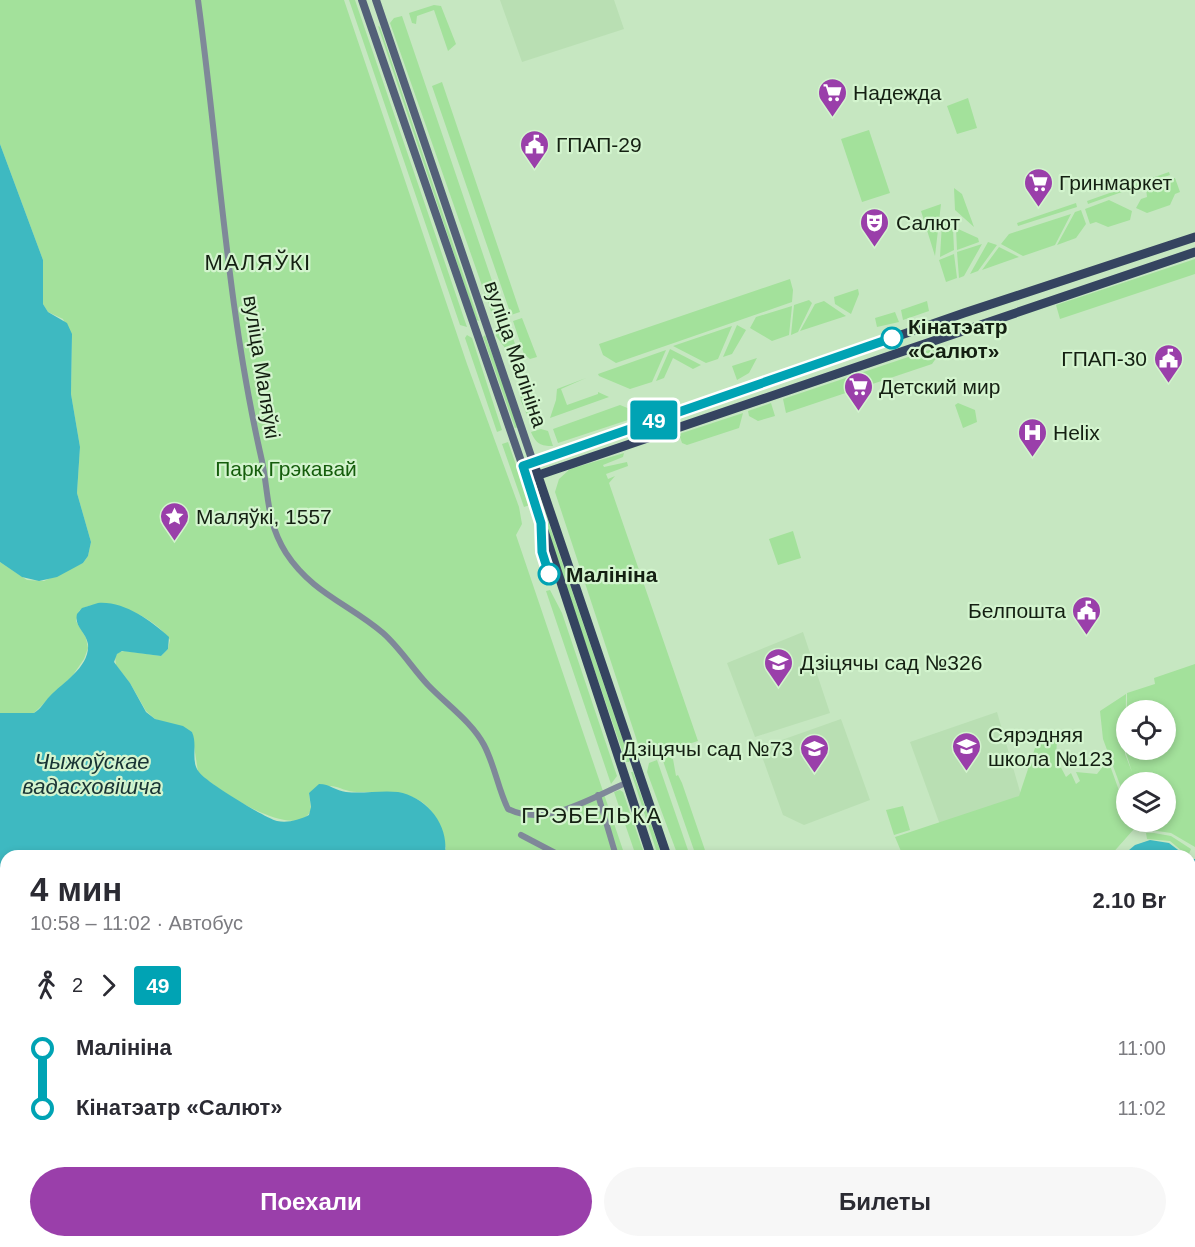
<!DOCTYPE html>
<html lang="ru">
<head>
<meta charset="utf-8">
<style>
	:root { --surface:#fff; --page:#f7f7f7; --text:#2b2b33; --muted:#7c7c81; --accent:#9a3faa }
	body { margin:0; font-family:Arial,sans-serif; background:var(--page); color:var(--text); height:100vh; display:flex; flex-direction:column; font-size:22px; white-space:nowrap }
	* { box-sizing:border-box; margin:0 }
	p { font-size:20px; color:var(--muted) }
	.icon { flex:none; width:33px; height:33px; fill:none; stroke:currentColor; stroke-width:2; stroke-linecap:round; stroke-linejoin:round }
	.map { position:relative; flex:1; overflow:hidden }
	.side { position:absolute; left:0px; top:850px; width:1196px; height:398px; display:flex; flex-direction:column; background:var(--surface); border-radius:18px 18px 0 0; box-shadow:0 3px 9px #0003 }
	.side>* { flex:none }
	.badge { padding:0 12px; border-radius:4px; font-size:21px; line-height:39px }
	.tools { position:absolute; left:1116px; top:700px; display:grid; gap:12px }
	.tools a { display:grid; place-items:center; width:60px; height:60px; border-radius:50%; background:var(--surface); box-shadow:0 3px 9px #0003; font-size:30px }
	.map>.badge { position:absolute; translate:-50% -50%; box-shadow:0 0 0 3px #fff }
	.legs { display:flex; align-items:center; gap:9px; height:66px; padding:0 30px; font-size:20px }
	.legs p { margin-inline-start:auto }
	.overview { display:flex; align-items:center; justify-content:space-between; height:102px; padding:0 30px }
	h1 { font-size:33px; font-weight:700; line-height:45px }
	.cta { display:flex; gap:12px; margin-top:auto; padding:12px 30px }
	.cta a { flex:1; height:69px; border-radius:36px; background:var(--accent); color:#fff; font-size:24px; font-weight:700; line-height:69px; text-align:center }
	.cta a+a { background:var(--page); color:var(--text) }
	ul { padding:0 30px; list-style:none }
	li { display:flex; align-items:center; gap:21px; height:60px; font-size:22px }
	li i { display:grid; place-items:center; width:9px; height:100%; margin:0 8px; background:currentColor }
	li i::after { content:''; width:15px; height:15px; margin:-8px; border:4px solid; border-radius:50%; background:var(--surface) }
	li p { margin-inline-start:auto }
	li:first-child i { background:linear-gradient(#0000 50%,currentColor 0) }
	li:last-child i { background:linear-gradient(currentColor 50%,#0000 0) }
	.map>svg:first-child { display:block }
</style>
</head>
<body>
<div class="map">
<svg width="1195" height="1247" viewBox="0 0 1195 1247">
	<rect width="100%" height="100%" fill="#c6e7c1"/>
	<!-- built -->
	<path fill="#b9dfb3" d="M500,0h114l10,29 -102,33z
		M803,632l27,81 -75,24 -28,-74z
		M997,712l24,83 -74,49 -37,-102z
		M841,719l29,81 -66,25 -21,-10 -24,-67z"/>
	<!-- green -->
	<path fill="#a3e19b" d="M0,0h344l123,364 52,143 3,17 -6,11 109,321h-183l4,-8c-13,-58 -37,-55 -89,-56 -10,0 -17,-5 -26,-6 -6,-1 -17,5 -22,7l2,17c-15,34 -97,-22 -113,-38l-6,-40 -37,-13 -9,-8 -16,-28 -14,-18 -1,-9 4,-4 6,-1 36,5 7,-7 2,-9c-15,-23 -66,-48 -91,-29l-3,10 10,17 2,10 -4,11 -11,16 -39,38h-34v-151l27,18 17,1 39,-18 5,-7 3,-14 -14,-49 3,-46 -9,-53 1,-54 -9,-21 -15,-7 -5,-8v-44l-43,-116z
		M349,0h6l112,327 -7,-2z
		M434,5l7,1 15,38 -8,7 -14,-41 -17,6 -1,8 -4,-1 -3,-10z
		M402,16l102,300 -10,4 -104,-297 4,-5z
		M378,26l2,1 99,294 -3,-1z
		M442,82l78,230 -9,3 -79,-229z
		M968,98l9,30 -20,6 -10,-28z
		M869,130l21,63 -28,9 -21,-63z
		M1169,172l1,3 -82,29 -1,-3z
		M1175,178l5,14 -5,2 -5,11 -23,8 -11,-5 5,-9 6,-2 -1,-9z
		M954,188l8,6 12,33 -19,-17z
		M1109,200l23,11 -2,9 -22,7 -12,-5 -6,2 -5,-15z
		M1076,203l1,4 -59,19 -1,-3z
		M941,204l-6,52 -14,-45z
		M1081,210l5,14 -10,14 -19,7 18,-33z
		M1071,214l-16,31 -32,11 -22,-12 8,-10z
		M942,223l11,5 1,22 -14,7z
		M956,228l22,10 1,4 -22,8z
		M988,242l9,3 -19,26 -8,3z
		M982,244l-18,32 -5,2 -2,-26z
		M999,247l20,10 -37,13z
		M954,254l3,24 -11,4 -7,-22z
		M1195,259v15l-135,45 -4,-14z
		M790,279l3,11 -1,12 -176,61 -13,-8 -4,-11z
		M858,289l1,5 -8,20 -16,-10 -1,-7z
		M809,300l3,3 -14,29 -7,3 3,-30z
		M824,301l22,15 -46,15 15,-27z
		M927,301l2,10 -26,9 -2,-10z
		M792,306l-3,29 -17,6 -22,-13 6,-11z
		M895,312l4,10 -22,5 -2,-9z
		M522,318l15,39 -7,2 -6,-5 -11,-33z
		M508,323l7,21 -10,4 -9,-12v-7z
		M737,325l9,5 -14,24 -9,3z
		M732,326l-14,33 -12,4 -33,-17z
		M467,335l5,3 30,92 -5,2 -32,-94z
		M485,335l34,92 -4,1 -32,-91z
		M941,346l1,4 -10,14 -146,49 -3,-14z
		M670,349l31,16 -8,4 -20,-11 -9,20 -8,3z
		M666,350l-14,32 -22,7 -31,-13 -1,-2z
		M757,358l-8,15 -12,7 -5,-14z
		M586,378l-25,11 6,16 31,-11v-2l11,5 -59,21 6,-18 1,-11z
		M530,383l11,33 -10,8 -10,-23 -1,-14z
		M771,403l4,13 -17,5 -9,-5 -1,-5z
		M958,403l17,7 2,12 -14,6 -8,-23z
		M620,405l10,4 1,10 -73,24 -5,-14z
		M743,413l-4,15 -52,17 -5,-2 -3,-9z
		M541,429l7,2 5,15c-12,0 -17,-2 -22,-14z
		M508,442l22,63 -6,2 -22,-63z
		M624,453l-1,4 -20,8 1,2 23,-5 1,4 -22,8 2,5 7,-3 -6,7 89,258 -48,15 -9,-3 -86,-261 4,-13 11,-10z
		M545,512l85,249 -1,1h-3l-85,-249z
		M793,531l8,27 -23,7 -9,-26z
		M550,590l12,23 55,163 -6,8 -65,-193z
		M1195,664v183l-24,-14 -34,-5 -2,-6h31v-39h-40v18l-23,-62 -3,-28 26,-17 -1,60 7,18 -6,-19v-18v15h40v-39h-39v-18l28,-9 -1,-6z
		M1057,740l-1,18 10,19 5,-4 5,11 4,-3 -4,-9 21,2 11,-14 18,50v12h5l3,7 -24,27h-207l-8,-19 124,-41 17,-51z
		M666,756l7,3 3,17 2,-1 4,8 25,73h-11l-34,-98z
		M657,760l33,96h-12l-31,-84 2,-9z
		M631,772h2l29,84h-4z
		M620,790l3,2 22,64h-9l-22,-64z
		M903,806l7,24 -16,5 -8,-25z
		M1154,833l17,3 20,13 -3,7 -18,-15 -23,-2 -1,-6z
		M1195,985v73l-5,1v-72z
		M6,1037v205h233l4,5h-243v-208z
		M827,1242h94l-8,5h-83z"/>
	<!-- water -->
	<path fill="#3eb9c1" d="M0,144l43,116v44l5,8 19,11 5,11 -1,60 9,53 -3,46 14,49 -3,14 -5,7 -26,14 -18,4 -17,-4 -22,-15z
		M98,603c26,-2 52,17 71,34l-1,12 -7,7 -39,-5 -5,3 -3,8 16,21 16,29 9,7 28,7 9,6c6,13 -2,29 7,40 7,10 66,46 78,49 11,2 22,-1 32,-6l2,-8 -2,-14 10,-9c11,0 17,7 27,8 17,2 35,-2 52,0 28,5 51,32 47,61l-3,3h-436v181l-6,2v-326h34c7,-4 10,-11 16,-17 13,-14 40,-29 38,-52 -2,-12 -14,-17 -11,-30l5,-6z
		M1150,840l19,3 17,13h-64l13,-11z
		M1190,859h5v126l-5,2z
		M239,1242h385l3,5h-384z
		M654,1242h73l1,5h-79z"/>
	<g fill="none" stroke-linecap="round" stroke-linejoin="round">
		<!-- street -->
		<path stroke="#7f8899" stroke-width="6" d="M198,0c21,154 29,309 64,461 7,34 4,60 24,92 26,40 63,51 97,80 17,15 30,36 45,52 18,19 44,37 56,60 11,21 14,44 24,64 38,19 84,-12 118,-26
			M598,795l18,61
			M521,835l40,21
			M1190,1105l5,-2
			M1190,1164l5,-3
			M938,1242l1,5
			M1033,1247l10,-5"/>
		<!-- secondary -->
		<path stroke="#536078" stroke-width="8" d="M362,0l161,467
			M376,0l157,462"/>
		<!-- primary -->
		<path stroke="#354460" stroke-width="9" d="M536,470l131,386
			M527,479l668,-227
			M651,856l-128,-389 441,-154 231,-76
			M774,1242l1,5
			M810,1242l4,5"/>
	</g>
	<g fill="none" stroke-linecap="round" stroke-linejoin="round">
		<defs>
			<path id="line-1" d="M549,574l-7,-22 -1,-29 -18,-57 369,-128"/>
		</defs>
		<!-- line-1 casing -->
		<use href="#line-1" stroke="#fff" stroke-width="14"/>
		<!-- line-1 -->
		<use href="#line-1" stroke="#00a3b4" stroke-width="9"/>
	</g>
	<!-- icons -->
	<defs>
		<symbol id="supermarket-pin" viewBox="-11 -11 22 30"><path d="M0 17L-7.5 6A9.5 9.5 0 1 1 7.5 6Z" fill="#9a3faa" stroke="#d3f4ce"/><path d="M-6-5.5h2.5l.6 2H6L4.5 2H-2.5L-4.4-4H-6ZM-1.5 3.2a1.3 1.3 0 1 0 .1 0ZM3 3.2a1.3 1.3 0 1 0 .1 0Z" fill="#fff"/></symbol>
		<symbol id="civic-pin" viewBox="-11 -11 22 30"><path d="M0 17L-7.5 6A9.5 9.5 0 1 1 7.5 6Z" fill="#9a3faa" stroke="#d3f4ce"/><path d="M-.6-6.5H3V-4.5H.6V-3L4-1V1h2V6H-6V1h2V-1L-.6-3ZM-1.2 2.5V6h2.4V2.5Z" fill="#fff"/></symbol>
		<symbol id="theatre-pin" viewBox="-11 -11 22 30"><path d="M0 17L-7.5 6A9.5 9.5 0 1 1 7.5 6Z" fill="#9a3faa" stroke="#d3f4ce"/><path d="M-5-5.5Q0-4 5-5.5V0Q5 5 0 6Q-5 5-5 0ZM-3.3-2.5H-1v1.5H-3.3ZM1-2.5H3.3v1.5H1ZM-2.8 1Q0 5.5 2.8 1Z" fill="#fff"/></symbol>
		<symbol id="hospital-pin" viewBox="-11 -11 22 30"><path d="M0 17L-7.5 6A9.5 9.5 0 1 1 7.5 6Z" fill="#9a3faa" stroke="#d3f4ce"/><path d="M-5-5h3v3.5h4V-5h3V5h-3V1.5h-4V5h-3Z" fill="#fff"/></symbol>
		<symbol id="sight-pin" viewBox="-11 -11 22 30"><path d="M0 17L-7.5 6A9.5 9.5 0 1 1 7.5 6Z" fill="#9a3faa" stroke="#d3f4ce"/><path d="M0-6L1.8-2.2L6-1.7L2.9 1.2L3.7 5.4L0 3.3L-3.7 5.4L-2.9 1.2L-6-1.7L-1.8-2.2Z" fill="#fff"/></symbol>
		<symbol id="school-pin" viewBox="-11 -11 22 30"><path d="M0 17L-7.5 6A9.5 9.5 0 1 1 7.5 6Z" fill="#9a3faa" stroke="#d3f4ce"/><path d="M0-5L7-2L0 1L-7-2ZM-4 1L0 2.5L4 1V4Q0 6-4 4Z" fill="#fff"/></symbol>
	</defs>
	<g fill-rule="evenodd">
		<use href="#supermarket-pin" x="816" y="76" width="33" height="45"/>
		<use href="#civic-pin" x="518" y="128" width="33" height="45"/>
		<use href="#supermarket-pin" x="1022" y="166" width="33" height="45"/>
		<use href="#theatre-pin" x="858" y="206" width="33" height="45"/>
		<use href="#civic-pin" x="1152" y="342" width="33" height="45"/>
		<use href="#supermarket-pin" x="842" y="370" width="33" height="45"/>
		<use href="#hospital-pin" x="1016" y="416" width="33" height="45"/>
		<use href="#sight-pin" x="158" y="500" width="33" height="45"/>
		<use href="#civic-pin" x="1070" y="594" width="33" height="45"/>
		<use href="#school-pin" x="762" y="646" width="33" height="45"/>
		<use href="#school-pin" x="950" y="730" width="33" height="45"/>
		<use href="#school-pin" x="798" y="732" width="33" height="45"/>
	</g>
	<!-- markers -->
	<g fill="#fff" stroke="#00a3b4" stroke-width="3">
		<circle cx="892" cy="338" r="10"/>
		<circle cx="549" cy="574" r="10"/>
	</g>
	<g text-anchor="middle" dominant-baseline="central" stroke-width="4.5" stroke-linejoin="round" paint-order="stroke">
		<!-- poi labels -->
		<g font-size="21" fill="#142012" stroke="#d3f4ce" text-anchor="start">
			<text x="853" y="92">Надежда</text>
			<text x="556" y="144">ГПАП-29</text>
			<text x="1059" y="182">Гринмаркет</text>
			<text x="896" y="222">Салют</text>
			<text x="1147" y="358" text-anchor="end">ГПАП-30</text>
			<text x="879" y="386">Детский мир</text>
			<text x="1053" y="432">Helix</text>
			<text x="196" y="516">Маляўкі, 1557</text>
			<text x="1066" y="610" text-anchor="end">Белпошта</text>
			<text x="800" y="662">Дзіцячы сад №326</text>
			<text x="988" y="734">Сярэдняя<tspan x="988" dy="24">школа №123</tspan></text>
			<text x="793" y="748" text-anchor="end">Дзіцячы сад №73</text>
		</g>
		<!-- stop labels -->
		<g font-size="21" font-weight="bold" fill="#142012" stroke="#d3f4ce" text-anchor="start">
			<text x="908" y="326">Кінатэатр<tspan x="908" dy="24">«Салют»</tspan></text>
			<text x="566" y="574">Малініна</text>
		</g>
		<!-- street labels -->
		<g font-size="21" fill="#142012" stroke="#d3f4ce">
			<text transform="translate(516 354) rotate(71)">вуліца Малініна</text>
			<text transform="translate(262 367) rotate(81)">вуліца Маляўкі</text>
		</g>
		<!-- park labels -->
		<g font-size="21" fill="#155d0c" stroke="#d3f4ce">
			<text x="286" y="468">Парк Грэкавай</text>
		</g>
		<!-- neighbourhood labels -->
		<g font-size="22" letter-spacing="1.5" fill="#142012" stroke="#d3f4ce">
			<text x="258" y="262">МАЛЯЎКІ</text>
			<text x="592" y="815">ГРЭБЕЛЬКА</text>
		</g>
		<!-- water labels -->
		<g font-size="22" font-style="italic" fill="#183334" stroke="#d3f4ce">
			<text x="92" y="761">Чыжоўскае<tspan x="92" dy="25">вадасховішча</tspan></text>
		</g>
	</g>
</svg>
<div class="tools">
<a><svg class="icon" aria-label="locate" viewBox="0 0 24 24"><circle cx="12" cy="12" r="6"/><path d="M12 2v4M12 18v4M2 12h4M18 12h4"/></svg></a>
<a><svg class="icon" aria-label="layers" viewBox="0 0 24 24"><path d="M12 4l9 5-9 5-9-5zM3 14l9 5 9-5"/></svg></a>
</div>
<b class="badge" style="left:654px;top:420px;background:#00a3b4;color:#fff">49</b>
<section class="side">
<div class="overview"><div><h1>4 мин</h1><p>10:58 – 11:02 · Автобус</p></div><b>2.10 Br</b></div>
<div class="legs"><svg class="icon" aria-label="walk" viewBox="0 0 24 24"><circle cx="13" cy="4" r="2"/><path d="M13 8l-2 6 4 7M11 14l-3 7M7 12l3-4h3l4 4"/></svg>2<svg class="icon" aria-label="forward" viewBox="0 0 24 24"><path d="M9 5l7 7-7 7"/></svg><b class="badge" style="background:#00a3b4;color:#fff">49</b></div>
<ul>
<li><i style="color:#00a3b4"></i><b>Малініна</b><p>11:00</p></li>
<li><i style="color:#00a3b4"></i><b>Кінатэатр «Салют»</b><p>11:02</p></li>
</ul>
<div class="cta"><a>Поехали</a><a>Билеты</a></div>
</section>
</div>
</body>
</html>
